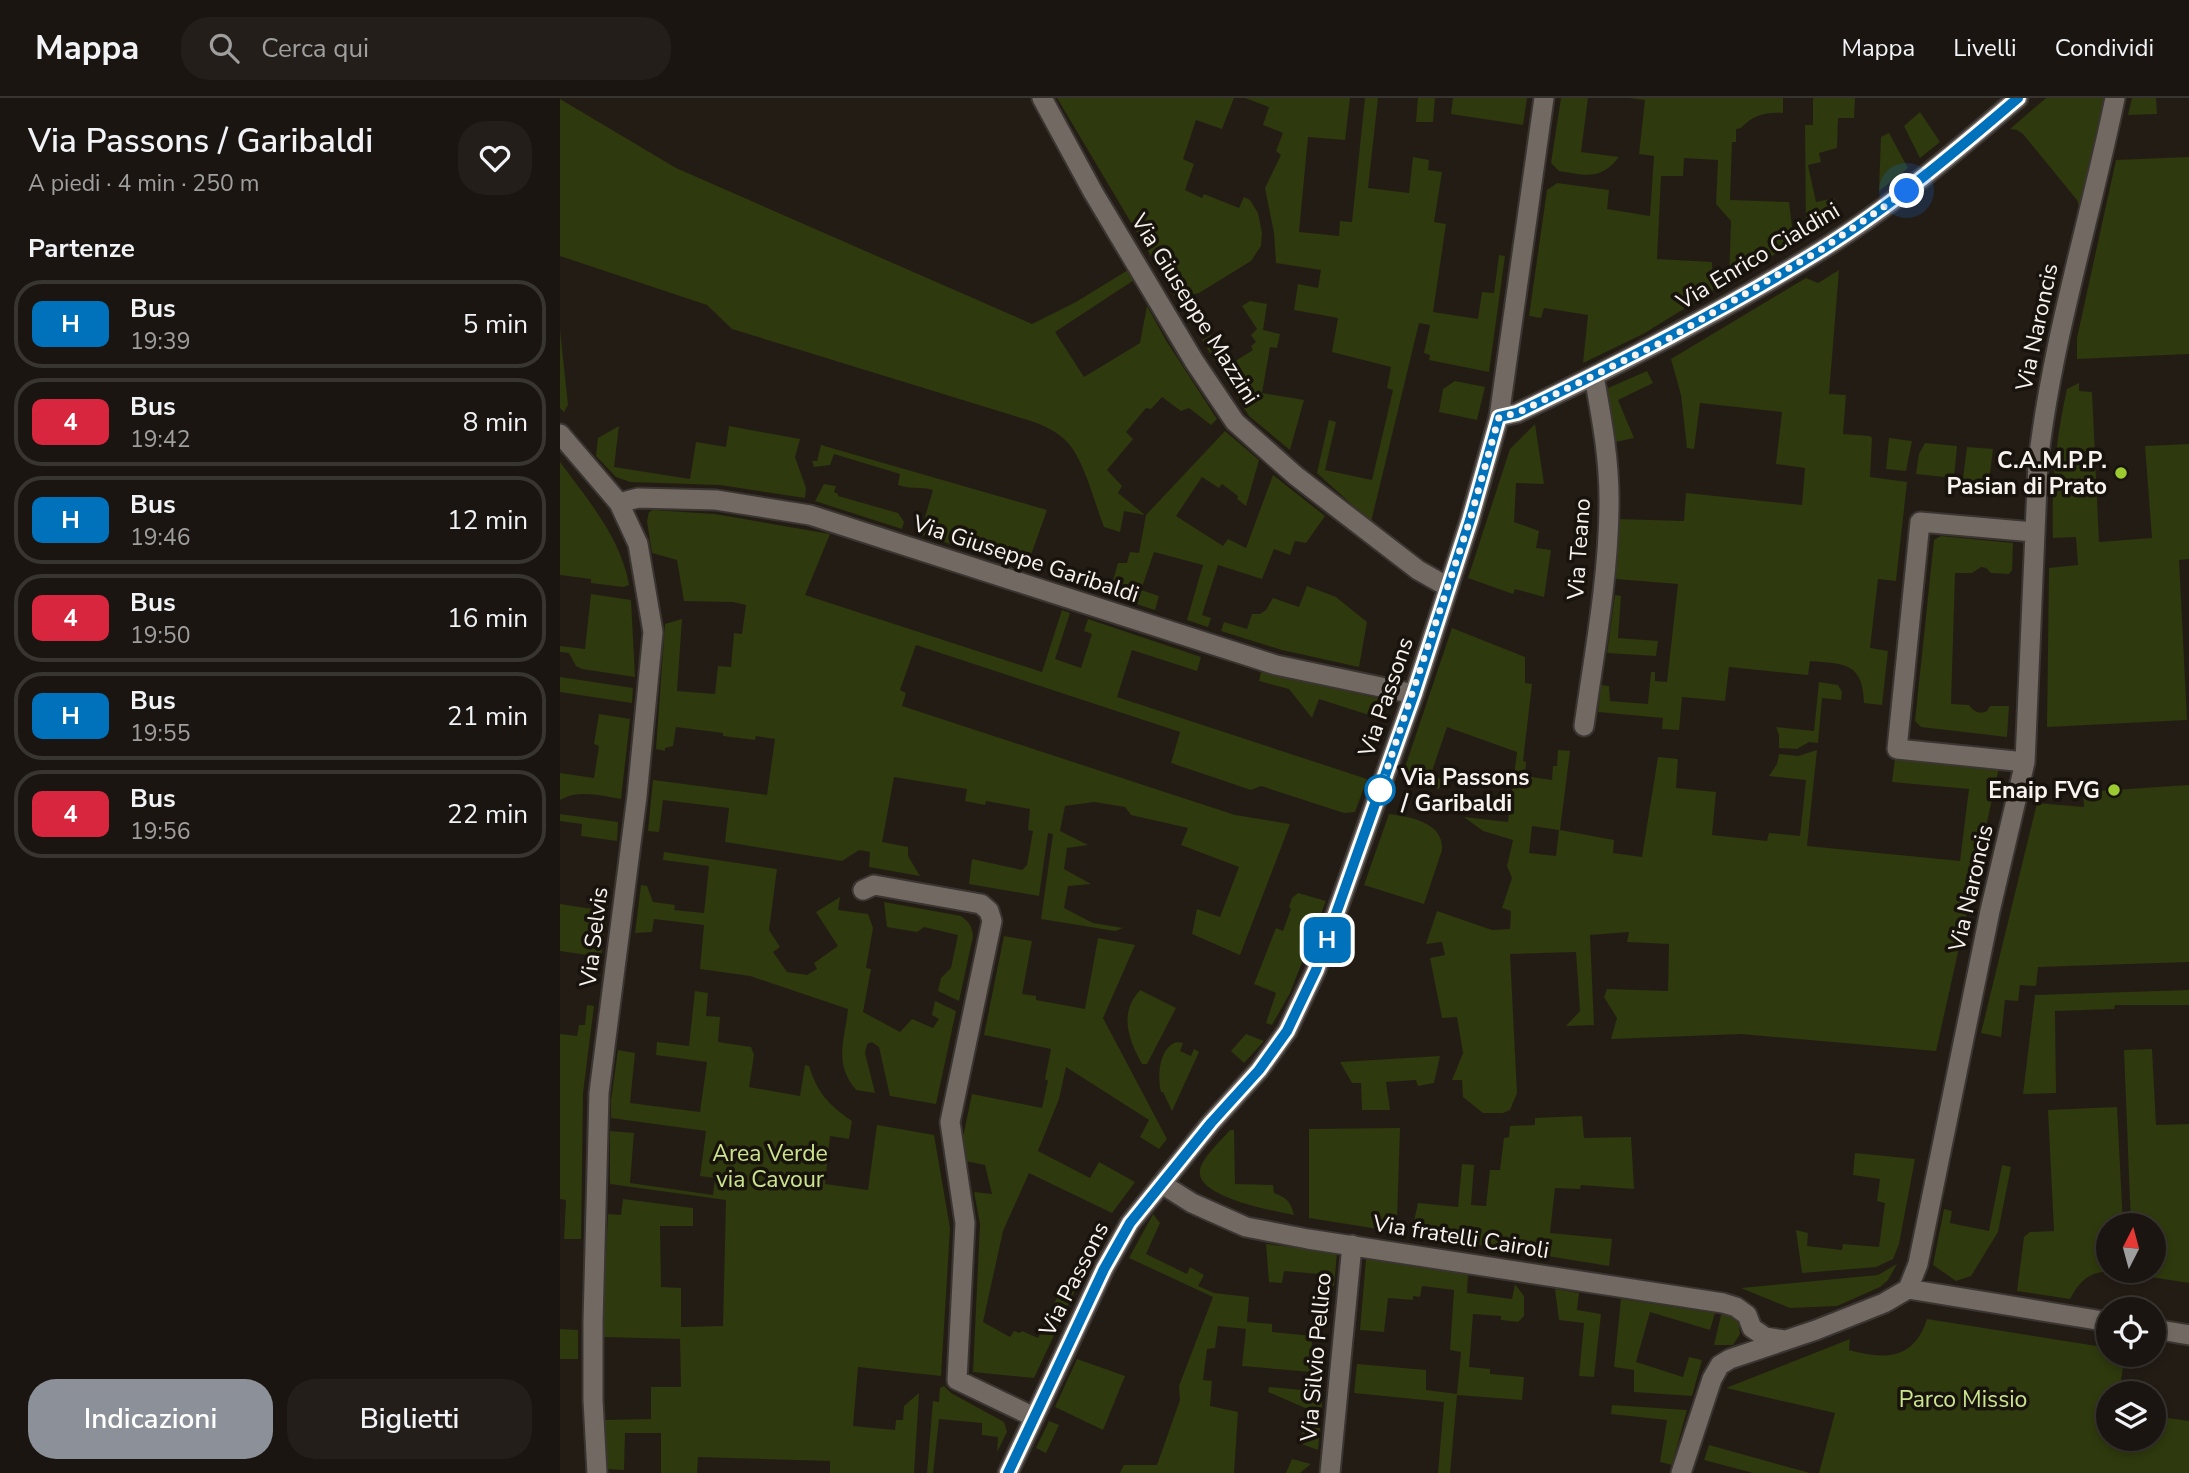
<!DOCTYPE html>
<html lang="it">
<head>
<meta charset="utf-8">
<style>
	:root { --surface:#1a1510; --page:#231e19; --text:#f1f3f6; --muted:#9f9f9f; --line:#383430; --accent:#8c9099 }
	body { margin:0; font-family:"Nunito Sans",sans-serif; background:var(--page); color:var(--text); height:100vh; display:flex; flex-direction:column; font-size:26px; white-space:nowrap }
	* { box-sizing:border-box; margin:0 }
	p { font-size:23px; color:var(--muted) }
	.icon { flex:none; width:38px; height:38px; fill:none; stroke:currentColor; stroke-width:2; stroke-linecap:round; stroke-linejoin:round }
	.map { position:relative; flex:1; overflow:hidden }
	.panel { display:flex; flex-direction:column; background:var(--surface); width:560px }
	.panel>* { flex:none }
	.badge { padding:0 14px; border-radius:10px; font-size:24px; line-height:46px }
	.needle { width:46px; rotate:6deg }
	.fabs { position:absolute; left:1536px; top:1115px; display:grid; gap:14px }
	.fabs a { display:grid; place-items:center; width:70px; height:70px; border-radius:50%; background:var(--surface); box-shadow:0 4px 10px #0003,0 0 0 2px var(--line); font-size:35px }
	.you { position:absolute; width:35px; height:35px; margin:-18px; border:5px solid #fff; border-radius:50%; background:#1a73e8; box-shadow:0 0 0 10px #1a73e833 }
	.map>.badge { position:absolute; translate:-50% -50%; box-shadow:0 0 0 4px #fff }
	h2 { padding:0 28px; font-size:26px; line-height:63px }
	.round { display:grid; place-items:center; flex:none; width:74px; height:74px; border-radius:28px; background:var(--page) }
	.overview { display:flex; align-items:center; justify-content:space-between; height:119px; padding:0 28px }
	h1 { font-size:33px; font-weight:600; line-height:52px }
	.button { display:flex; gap:14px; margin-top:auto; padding:14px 28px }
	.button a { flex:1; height:80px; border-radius:28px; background:var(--accent); color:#fff; font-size:28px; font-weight:600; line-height:80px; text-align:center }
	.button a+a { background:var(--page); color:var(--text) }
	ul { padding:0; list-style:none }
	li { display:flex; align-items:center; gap:21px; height:88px; margin:0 14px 10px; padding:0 14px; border:4px solid var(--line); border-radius:28px }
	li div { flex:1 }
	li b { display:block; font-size:26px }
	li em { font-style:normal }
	li .badge { min-width:77px; font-weight:700; text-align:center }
	header { display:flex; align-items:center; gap:42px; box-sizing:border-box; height:98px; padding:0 35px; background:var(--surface); border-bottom:2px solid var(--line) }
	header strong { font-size:33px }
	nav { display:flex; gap:38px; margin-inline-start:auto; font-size:24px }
	.search { width:490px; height:63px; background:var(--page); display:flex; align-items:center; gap:18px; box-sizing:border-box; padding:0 24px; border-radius:28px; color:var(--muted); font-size:26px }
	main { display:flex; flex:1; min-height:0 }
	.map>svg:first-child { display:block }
</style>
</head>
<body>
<header>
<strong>Mappa</strong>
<div class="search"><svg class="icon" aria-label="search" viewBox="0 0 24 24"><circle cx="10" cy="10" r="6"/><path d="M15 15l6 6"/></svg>Cerca qui</div>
<nav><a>Mappa</a><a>Livelli</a><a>Condividi</a></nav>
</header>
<main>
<section class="panel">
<div class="overview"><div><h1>Via Passons / Garibaldi</h1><p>A piedi · 4 min · 250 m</p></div><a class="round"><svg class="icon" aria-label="heart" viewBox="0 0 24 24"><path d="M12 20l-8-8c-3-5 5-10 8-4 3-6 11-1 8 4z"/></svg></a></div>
<h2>Partenze</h2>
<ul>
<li><span class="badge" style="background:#0072bc;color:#fff">H</span><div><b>Bus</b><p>19:39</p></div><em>5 min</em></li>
<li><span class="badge" style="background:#d7263d;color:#fff">4</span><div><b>Bus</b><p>19:42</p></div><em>8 min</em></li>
<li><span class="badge" style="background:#0072bc;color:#fff">H</span><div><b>Bus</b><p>19:46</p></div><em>12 min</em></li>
<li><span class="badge" style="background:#d7263d;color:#fff">4</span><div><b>Bus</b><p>19:50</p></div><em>16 min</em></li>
<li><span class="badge" style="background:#0072bc;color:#fff">H</span><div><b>Bus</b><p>19:55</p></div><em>21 min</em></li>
<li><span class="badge" style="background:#d7263d;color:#fff">4</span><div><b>Bus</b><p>19:56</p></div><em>22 min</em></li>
</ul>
<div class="button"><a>Indicazioni</a><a>Biglietti</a></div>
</section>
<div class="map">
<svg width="1629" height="1375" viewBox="0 0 1629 1375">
	<rect width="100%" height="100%" fill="#231c15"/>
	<!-- green -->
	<path fill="#2e390d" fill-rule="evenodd" d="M497,0h177l-12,31 -26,-9 -13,39 11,5 -9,26 17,8 2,-4 35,14 5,-11 6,3 8,13 4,20 -1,13 -10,15 -52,32 -23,5z
		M685,0h105l-5,42 -37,-3 -9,95 40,4 1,-15 12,1 13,-124h13l-10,90 41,5 4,-36 16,3 -1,10 14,2 -8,50 12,2 -13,88 45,7 4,-27 12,1 5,-38 6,1 -16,116 -60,-12 1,-5 -6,-2 6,-28 -11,-2 -48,199 -54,-49 12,-53 7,2 -11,48 47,10 21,-90 -6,-2 4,-21 -59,-15 6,-34 -44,-8 4,-26 20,4 3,-18 -45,-7 -2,-30 -9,-45 16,-33 -5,-4 7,-18 -20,-8 6,-18z
		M858,0h17l-2,24h-17z
		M893,0h74l-4,27 -72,-11z
		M1001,0h27l-7,54 38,5c-19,24 -33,18 -60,14l-8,-8z
		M1069,0h154v15c-17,-1 -30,2 -42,15l-5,1v13h-4l-2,58 59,2 5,41 -65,38 2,-60 -15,-17 2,-44 -34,-2 -1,18h-22l-4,83 55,3 1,29 -70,43 -60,29 5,-48 -44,-7 -3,10 -12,-2 18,-126 10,-7 52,7 -2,19 43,7 4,-60 -15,-2 6,-54z
		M1253,0h42l-1,20h-16l-1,30 -18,5 2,9 -13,3 8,37 19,-4 2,19 -31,19 -1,-111h8z
		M1486,0h58l-24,111 -3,-9 -54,-66 -6,-4 -7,-1z
		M1572,0h24l1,16 -29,1z
		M0,1l116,69 356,156 44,-22 52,-32 6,10 -79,52 29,45 56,-34 7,-37 20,36 50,77 -6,6 -22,-17 -8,3 -19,-14 -11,12 -5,-1 -20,24 7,7 -26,31 15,16 -4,7 27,22 -21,-4 -4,21 -16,-5c-10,-25 -21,-73 -41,-89 -9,-8 -19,-12 -29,-16l-302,-93 -25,-24 -147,-49z
		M1360,14l20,30 -20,16 -16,-32z
		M1329,35l19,35 -29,23 2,-54z
		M1629,59v197l-112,5v-21l39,-178z
		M1279,172l-10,124 17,1 -3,39 27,2 2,2 -2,39 37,5 -11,99 -18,-2 -8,69 18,3 -6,54 -18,-2c-1,-41 -20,-39 -54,-42l-2,14 -79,-8 -4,34 -43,-4 -3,33 -17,-1 1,-11 -65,-6 3,-27 8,1 1,15 38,3 3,-32h4v9l12,1 11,-98 -62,-5 2,-60 66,2 2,-28 116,12 3,-37 -29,-4 6,-52 -82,-9 -6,46 -7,-1 -6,-53 -10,-36 135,-81 12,5z
		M690,203l17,3 -4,26 17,4 -3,14 -7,-1 -8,46 42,7 -14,50 -41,-34 -47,-76 9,-5 18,30 24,-15 -2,-4 5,-4 -5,-7 6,-6 -15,-23z
		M0,232l8,75 -4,7 -4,-4z
		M1087,273l6,12 -35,17 16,38 -18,4 -10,-53z
		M895,283l30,6 -8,33 -38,-8 4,-23z
		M1519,285v8l13,1 7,150 53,-4 -7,-92 44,-2v115l-10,1 8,160 -140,7 2,-159 29,-3 -2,-28 -23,1c-2,-51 3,-100 14,-149z
		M975,326l9,60 -28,-1 -2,39 25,9 -3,17 15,2 -7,47 -29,-8 -2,5 -45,-16 42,-129z
		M59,328l-5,41 76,12 6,-37 30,5 3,-21 71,13 -5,18 11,31 -1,10 -85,-13 -90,-3 -14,-5 -20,-21 2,-18z
		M665,333l34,29 -13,46 -9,-7 1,-3 -16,-12 -3,4 -17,-11 -26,39 47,30 5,-7 18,9 27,-73 52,41 -19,27 -11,-2 -5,14 -16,-6 -12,30 -44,-14 -16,50 9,3 -3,9 -21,-7 16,-55 -49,-13 -13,38 18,6 -4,14 -46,-15 9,-32h9l3,-11 9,1 7,-38z
		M1329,340l23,3 -6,30 -20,-2z
		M1365,345l32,3 -3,32 -38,-4 3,-20z
		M261,347l226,65 -21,59 -106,-35 13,-44c-14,-4 -20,0 -35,-5l2,-11 -66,-20 -4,11 -16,2 -2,-6h5z
		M1407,349l26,2 -5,40 -26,-2z
		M0,364c28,38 61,76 69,123l-6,2 -32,-4v-4l-31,-4z
		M264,386l12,2 -2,6 4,2v2l60,17 6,9 -2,7 -87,-28z
		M93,412l62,4 115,20 -25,61 237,77 20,-62 8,3 -15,46 26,9 11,-34 -8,-3 4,-12 113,38 -4,14 -65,-21 -15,47 250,82 -12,33 -11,1 -83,-27 -10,4 -80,-27 9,-31 -264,-87 -16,45 6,3 -4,13 333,109 55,9 -50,131 -48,-21 5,-25 23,8 19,-50 -58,-22 7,-17 -57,-13 -6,-8 -31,-5 -29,4 -5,25 28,14 -21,3 -3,21 27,15 -23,2 -4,22 29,15 30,5 -8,3 -74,-12 12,-85 -5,-1 -9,63 -70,-12 3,-25 50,11 5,-5 6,-34 -5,-1 2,-21 -44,-8 -1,4 -20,-4 2,-12 -73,-12 -12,65 26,5v9l12,20 -51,-9 1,-15 -11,-2 -17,11 -117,-19 4,-34 -66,-8 -4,32 -11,-1 5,-51 114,15 8,-56 -19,-3 -1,4 -32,-4v-3l-47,-6 -3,19 -8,2v3l-9,-2 9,-125 17,-5 -5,72 38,3 3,-28 13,1 3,-34 8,1 4,-29 -13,-3 -49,-1 -7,-41 -25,-7 -5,-32 2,-9z
		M1381,438l72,7 -1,27 -3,4 -18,-1 -5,-5 -5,-1 -9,6h-17l-4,131 18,1c4,6 10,10 18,6l3,-5h19l-2,31 -86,-10 -6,-6 19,-181z
		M747,488l29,11 31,25 -8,45 -77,-17 -61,-19 3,-9 23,7 5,-15h8l6,-4 7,-12 26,9z
		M31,496l40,6 4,77 -53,-8 -6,-3 -7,-13 -9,-1v-6l25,3z
		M1055,497l6,1 -3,42 40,3 -2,15 -49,-3z
		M892,530l73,29v26l7,1 -9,77 3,1 -1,14 27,4 1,-14h4l1,-16 12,1 -10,79 54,10 -1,13 29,4 16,-100 20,2 -2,29 40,4 -4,43 55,6 2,-8 31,3 6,-56 -37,-4 8,-12 2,-10 19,2 19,-6 -10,96 153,15 9,-72 -77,-7 3,-24 104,10 -63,283 -195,-17 -130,5 6,-21 -13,-21 3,-8 61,2 1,-47 -42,-2 2,-10 -39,3 4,90 -28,1 14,-15 -4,-59 -66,2 7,139 -7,17 -7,3h-20l-20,-16 -1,-17h-10l11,-27 -6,-36 -15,1 -12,-60 15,-3 -3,-13 -16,2 11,-33 55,19 18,-1 1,-18 -9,-3 10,-30 -5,-12 6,-26 -30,-9 -19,-14 44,5 9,-70 -70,-25 -16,47 11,6 -3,9 -38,-10zM972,728l27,4 -3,26 -27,-3z
		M701,574l120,27 -6,18 -56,-18 -7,19 -23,-29 -30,-8z
		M0,579l73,11 -1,15 -72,-11z
		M1259,584l19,3 4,7 -1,8 -19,-2 -4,45 -9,-1 -12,7 -18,-1v-13l-3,-8 38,4z
		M39,616l31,5 -9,80c-20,-3 -42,-10 -61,1v-27l34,5 5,-32 -5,-2z
		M1629,687v177l-151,5 -2,19 -16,-1 -2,16 -13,-1 -4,37 -20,-4 56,-230 47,4 -1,-15z
		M0,716l58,8 -1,19 -36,-5 1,-12 -22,-3z
		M829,716c21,3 55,8 53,36l-18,54 -60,-19z
		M104,754l113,17 -8,61 11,17 -7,5 14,20 20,3 10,-6 -3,-6 24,-17 -22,-34 24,-15 -2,13 30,4 5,14 -7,40 5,1 -8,43 37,20 12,-13 21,9 6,-9 -7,-4 3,-14 21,10 -20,93 -46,-8 -11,-49 -7,-5 -5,2 -2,9 10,40 -19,-3c-23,-28 -11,-50 -8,-81l-98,-33 -50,-7 4,-44 -50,-6 -2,13 -17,1 6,-48 6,1 6,16 22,3 -1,5 30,3 5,-47 -46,-6z
		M738,795l28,8 -36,92 -18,32 -6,-2 10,-30 -22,-9 22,-56 7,3 8,-22 -2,-2 3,-9z
		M41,800l8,1 -8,58 -41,-6v-47l39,6z
		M324,804l77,14c8,6 11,10 12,20l-14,65 -21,-10 3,-13 10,-10 7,-33 -34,-8 -7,5 -30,-5z
		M444,838l28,5 -10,53 14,2v4l49,9 13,-71 37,7 -32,73 64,121 -8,10 -19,-12 9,-17 -83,-53 -7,32 -21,52 52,27 9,-16 36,20 -23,31 -83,-40 -26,58 -20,91 27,15 4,-6 6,2 2,-2 16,7 26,-55 12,5 -42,90 -61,-6 7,-148 -6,-32 18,2 -7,-29 -19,-4 -4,-19 10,-48 70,14 6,-27 -3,-2 6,-30 -67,-14z
		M580,892l36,18 -29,56h-5c-13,-24 -24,-50 -2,-74z
		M1629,892v15h-74l-1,4 -59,2 1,82 -33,1 12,-99z
		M135,893l13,2 -2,23 14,1 -2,25 33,5 3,8 -5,32 51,9 5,-31 4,1c9,28 19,38 43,55l-3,18 -19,-3 -5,48 43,6 9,-65 57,10 16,93 -9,148 -83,-9 -5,59 42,4 1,-10h7l1,-14 15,-13 -5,80h-84v-12l-132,-4 -1,16h-36v-40h-36l-1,37 -17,-1 -3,-49 47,-1v-32h30l-1,-48 -78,-2 6,-123 13,1 2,-16 70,9v18h-33l1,61 20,1v39l42,-1 3,-126 -116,-16v-53l24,2 -4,50 83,12 2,-17 -15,-2 6,-45 -95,-13v-18l7,-50 17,3 -5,50 70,9 7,-50 -51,-7 1,-13 32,4z
		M27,907l7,1 -11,87 -2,146h-17l2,-39 -6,-1v-165l17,2 2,-11h6z
		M686,936l18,7 -20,22 -13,-12z
		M617,944l6,1 -3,8 11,5 3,-7 5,3 -27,59 -9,-19h-2c-4,-15 -2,-45 16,-50z
		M1592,951l4,76 33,-1v159l-57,-9v-3l22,-1v-45h-23l-7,-175z
		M880,958l-6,27 -16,3 -2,-6 -30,2 4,28h-28l-1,-27h-9l-12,-21z
		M1557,1009l6,118h-14v45l16,1v2c-29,-4 -41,0 -55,26l-53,-8 7,-54 6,-5 24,-1 -6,-121z
		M1022,1018l2,22 47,-1 3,52 -53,-4 -1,4 -25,-1 -5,45 62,6 -3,27 -191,-31 -4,-14 4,-18 40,4 4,-43 12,1 -3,40 15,1 4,-36h10l4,-32 5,-1 1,-11 25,-1v-7z
		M840,1030l-3,91 -6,12 -82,-13v-89z
		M670,1032h4l1,54 38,1 1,8c13,5 17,9 20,22 -20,-4 -99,-18 -94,-45 3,-14 21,-29 30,-40z
		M1295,1055l60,6 -16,85 -6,15 -17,8 -74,6 -6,-43 12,3 -1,13 35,4 1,-6 36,3 6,-44 -8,-2 3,-22 -27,-4z
		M1442,1067l9,2 -13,65 -27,44 -15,5 -23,-16 11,-56 8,2 -2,12 39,8z
		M593,1116l7,9 -14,31 41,20 3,-7 14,8 -6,11 16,7 35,4 -2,25 25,2v8l40,4 -1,36 -69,-6 4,-37 -28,-3 -3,22 -8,1 -4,31 9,1 -2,25 28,6 -4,61h-114l4,-8h33l23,-65 -1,-14 34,-89 -84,-39z
		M706,1146l71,9 -3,33 -15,-2v-10l-35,-3 -2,12 -13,-1z
		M806,1161l102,16 -1,18 45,6 3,-15 9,12v20l-6,6 -17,-2v-4l-28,-2 -4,53 21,2v5l34,3 -2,23 -65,-5 -7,78h-12l6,-71 -90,-9 3,-29 69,6v20l31,4 4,-42 -11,-2 4,-60 -32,-4 -2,11 -7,-1v4l-25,-2 -4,34 -24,-2z
		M1337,1166l-9,16 -8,7 -43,19 -47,2 -49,-20 137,-13z
		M995,1191l24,4 -2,17 24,4 -7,63 -15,-1 5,-53 -25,-3z
		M1061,1201l94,14 -5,17 -60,-18 -14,50 47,15 6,-20 13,3 -10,36 -58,-4v-22l-20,-3z
		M1164,1214l14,7 2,15 -7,11h-19l7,-30z
		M1367,1221l182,29v6l16,1 -6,38h-10v45h45v-22l35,5v52h-370l16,-60 -109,-25 124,-49 -1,11c36,10 65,10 78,-31z
		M0,1231l18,1v29h-18z
		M517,1261l48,17 -22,54 -48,-23z
		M384,1288l7,7 53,29 3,10 -10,20 1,-15 -16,-2v-12l-43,-4 -6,54h-6l6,-72 6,1 1,-14z
		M709,1289l54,5 -5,58 -19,-7 11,-33 -42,-18z
		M1052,1307l75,5 -15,55 -12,-3 7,-42 -56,-6z
		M489,1323l10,4 -13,28 -10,-5z
		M1149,1347l101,28h-57l-49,-13z
		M732,1361l19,5 -11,9h-14z"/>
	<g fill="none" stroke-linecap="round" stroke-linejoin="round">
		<defs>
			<path id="minor" d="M482,0l51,94 101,169 41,61 61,54 122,94 30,17
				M939,319l18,-4c103,-49 206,-102 304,-163 70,-43 134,-98 197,-152
				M0,336l59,69 19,41 15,88 -16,164 -38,297 -6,229v78l4,73
				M59,405l19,-5 78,2 94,15 466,150 138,29
				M1024,628c10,-72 24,-145 25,-218 1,-45 -7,-88 -15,-132
				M1465,664l-128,-13 23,-227 114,10
				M303,792l11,-5 107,19 8,7 3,10 -42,201 15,101 -8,157 77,37
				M602,1086l30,19 54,24 62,12 415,64 13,4 11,8 5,13 13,9 19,3
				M1348,1191l201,33
				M1594,1231l35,6
				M770,1375l22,-228
				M1121,1375l31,-94 8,-14 10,-6 86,-29 68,-27 24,-14 10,-25 72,-353 35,-149 13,-299c14,-124 52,-243 77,-365"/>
			<path id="tertiary" d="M448,1375l96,-204 26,-46 81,-100 48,-53 28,-39 29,-61 98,-276 56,-174 29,-103 45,-319"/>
		</defs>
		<!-- minor casing -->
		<use href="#minor" stroke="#3b3532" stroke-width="23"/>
		<!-- tertiary casing -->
		<use href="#tertiary" stroke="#3b3532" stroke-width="23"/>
		<!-- minor -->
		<use href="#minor" stroke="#726a62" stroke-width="19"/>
		<!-- tertiary -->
		<use href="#tertiary" stroke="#726a62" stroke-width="19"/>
	</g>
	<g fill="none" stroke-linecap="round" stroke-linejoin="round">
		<defs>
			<path id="line" d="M448,1375l96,-204 26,-46 81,-100 48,-53 28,-39 29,-61 98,-276 56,-174 29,-103 18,-4c103,-50 206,-102 304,-163 70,-44 134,-98 197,-152"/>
		</defs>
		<!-- line casing -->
		<use href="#line" stroke="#fff" stroke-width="16"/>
		<!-- line -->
		<use href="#line" stroke="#0072bc" stroke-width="10"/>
		<!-- walk -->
		<path stroke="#f8f3ef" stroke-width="7" stroke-dasharray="0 12.6" d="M820,692l90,-270 29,-103 18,-4 149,-73 156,-91 85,-58"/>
	</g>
	<!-- markers -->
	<g fill="#9cca31" stroke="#19130d" stroke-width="2.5">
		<circle cx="1561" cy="375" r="7"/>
		<circle cx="1554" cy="692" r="7"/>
	</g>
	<circle fill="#fff" stroke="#0072bc" stroke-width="3.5" cx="820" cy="692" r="14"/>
	<g text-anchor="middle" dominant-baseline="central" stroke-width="7" stroke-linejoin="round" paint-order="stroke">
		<!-- street labels -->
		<g font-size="23" fill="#f8f3ef" stroke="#19130d">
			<text transform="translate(1198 158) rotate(-31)">Via Enrico Cialdini</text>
			<text transform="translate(635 211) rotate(58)">Via Giuseppe Mazzini</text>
			<text transform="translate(1477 229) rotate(-78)">Via Naroncis</text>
			<text transform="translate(1019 451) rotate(-86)">Via Teano</text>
			<text transform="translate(466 461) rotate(18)">Via Giuseppe Garibaldi</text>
			<text transform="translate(826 599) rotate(-71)">Via Passons</text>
			<text transform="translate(1411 790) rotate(-77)">Via Naroncis</text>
			<text transform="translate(34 839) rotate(-83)">Via Selvis</text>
			<text transform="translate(901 1139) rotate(9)">Via fratelli Cairoli</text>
			<text transform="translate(514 1181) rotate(-63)">Via Passons</text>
			<text transform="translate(756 1259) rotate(-85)">Via Silvio Pellico</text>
		</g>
		<!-- poi labels -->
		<g font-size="23" font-weight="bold" fill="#f8f3ef" stroke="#19130d" text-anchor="end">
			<text x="1547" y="362">C.A.M.P.P.<tspan x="1547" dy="26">Pasian di Prato</tspan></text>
			<text x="1540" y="692">Enaip FVG</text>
		</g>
		<!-- stop labels -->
		<g font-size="23" font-weight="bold" fill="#f8f3ef" stroke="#19130d" text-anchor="start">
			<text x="841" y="679">Via Passons<tspan x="841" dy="26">/ Garibaldi</tspan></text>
		</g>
		<!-- park labels -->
		<g font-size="23" fill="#cbe58d" stroke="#19130d">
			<text x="210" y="1055">Area Verde<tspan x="210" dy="26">via Cavour</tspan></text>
			<text x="1403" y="1301">Parco Missio</text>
		</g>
	</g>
</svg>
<div class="fabs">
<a><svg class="needle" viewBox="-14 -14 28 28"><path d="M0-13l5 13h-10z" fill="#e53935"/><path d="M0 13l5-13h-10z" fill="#9f9f9f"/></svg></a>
<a><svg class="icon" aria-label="locate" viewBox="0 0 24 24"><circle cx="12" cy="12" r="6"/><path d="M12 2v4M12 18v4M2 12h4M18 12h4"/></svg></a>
<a><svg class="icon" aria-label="layers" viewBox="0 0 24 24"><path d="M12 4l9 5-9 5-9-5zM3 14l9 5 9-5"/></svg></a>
</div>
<div class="you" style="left:1347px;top:93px"></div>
<b class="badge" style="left:767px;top:842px;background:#0072bc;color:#fff">H</b>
</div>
</main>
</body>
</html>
